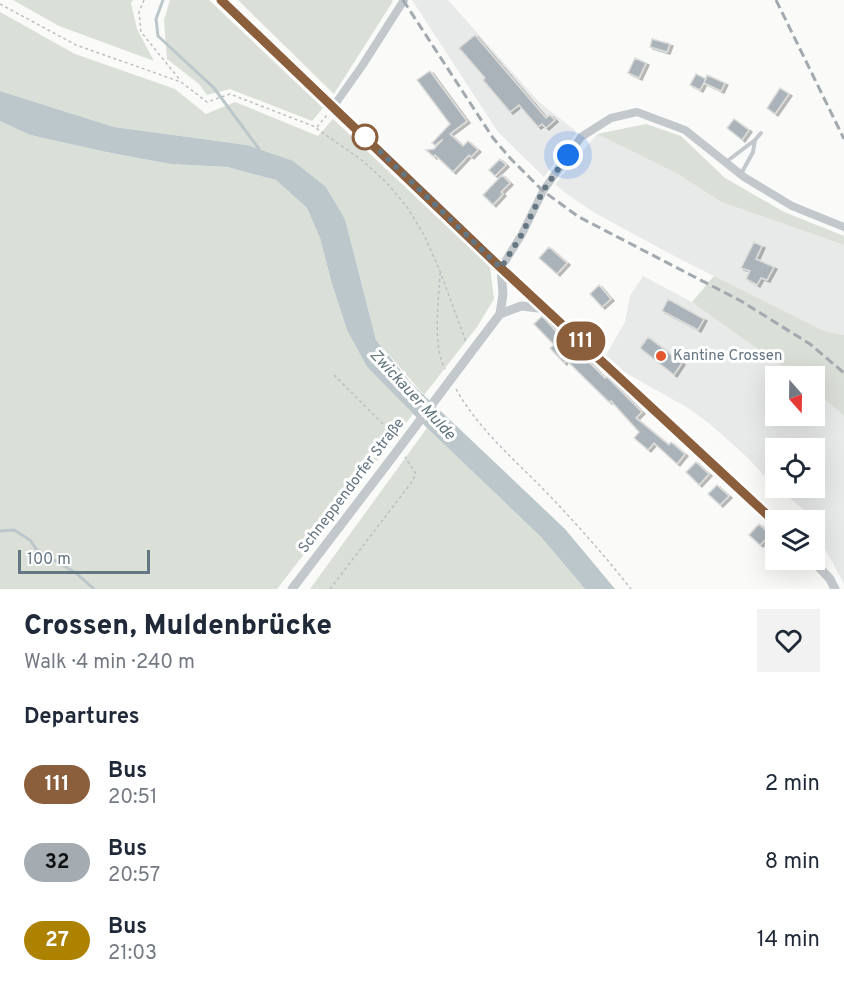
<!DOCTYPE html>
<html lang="en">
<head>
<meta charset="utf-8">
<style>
	:root { --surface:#fff; --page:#f2f2f3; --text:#1f2937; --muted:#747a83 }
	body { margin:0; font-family:Overpass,sans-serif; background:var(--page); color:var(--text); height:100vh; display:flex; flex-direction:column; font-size:22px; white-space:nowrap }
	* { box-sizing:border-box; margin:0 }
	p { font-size:20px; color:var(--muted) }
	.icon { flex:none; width:33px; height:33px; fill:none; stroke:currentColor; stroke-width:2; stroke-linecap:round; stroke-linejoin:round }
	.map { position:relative; height:589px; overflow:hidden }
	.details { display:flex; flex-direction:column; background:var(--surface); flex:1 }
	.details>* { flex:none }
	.badge { padding:0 12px; border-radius:20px; font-size:21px; line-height:39px }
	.needle { width:39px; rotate:160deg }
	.tools { position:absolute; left:765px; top:366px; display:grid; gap:12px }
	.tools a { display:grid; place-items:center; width:60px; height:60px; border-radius:0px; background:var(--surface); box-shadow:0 6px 24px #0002; font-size:30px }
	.scale { position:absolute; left:18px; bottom:15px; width:132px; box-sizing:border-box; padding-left:6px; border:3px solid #657683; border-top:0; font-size:16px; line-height:21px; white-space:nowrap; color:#657683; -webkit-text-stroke:4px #fff; paint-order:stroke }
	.you { position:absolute; width:30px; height:30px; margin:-15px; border:4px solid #fff; border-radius:50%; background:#1a73e8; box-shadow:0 0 0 9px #1a73e833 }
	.map>.badge { position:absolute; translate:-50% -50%; box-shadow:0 0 0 3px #fff }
	h2 { padding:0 24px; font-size:22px; line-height:54px }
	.round { display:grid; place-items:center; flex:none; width:63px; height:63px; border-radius:0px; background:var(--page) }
	.summary { display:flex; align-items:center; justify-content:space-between; height:102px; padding:0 24px }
	h1 { font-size:28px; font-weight:800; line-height:45px }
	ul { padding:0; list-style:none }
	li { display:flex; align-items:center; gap:18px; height:78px; padding:0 24px }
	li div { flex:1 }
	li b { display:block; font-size:22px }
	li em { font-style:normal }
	li .badge { min-width:66px; font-weight:700; text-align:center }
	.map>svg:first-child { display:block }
</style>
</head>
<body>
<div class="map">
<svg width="844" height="589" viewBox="0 0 844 589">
	<defs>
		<filter id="shadow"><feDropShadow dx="3" dy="2" stdDeviation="0" flood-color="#0004"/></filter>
	</defs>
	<rect width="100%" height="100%" fill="#fafaf8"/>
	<!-- built -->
	<path fill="#e8e9e9" d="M412,0h36l91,102 38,30 -33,45 -46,-45z
		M597,134l81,40 43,28 123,43v90l-20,-4 -148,-74 -83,-45 -29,-20 -9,-8z
		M643,276l49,26 45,29 59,45h-20v40h38l1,-25 29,25v168l-29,-54 -1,-10h-4l-7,-11 -26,-21h37v-40h-38l-1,39 -27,-29 -38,-34 -22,-16 -62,-35 -20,-18 19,-33 5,-26z"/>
	<!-- green -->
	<path fill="#dadfd7" d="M13,0h120l-2,3 6,26 17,32 -95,-35z
		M170,0h39l114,108 -11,13 -82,-32 -23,6 -8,-11 -32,-25 -3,-39z
		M238,0h154l1,1 -59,93z
		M0,12l75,42 100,35 31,25 29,-12 83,34 15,-17 157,148 4,32 -17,28 -53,68 -48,-55 -31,-121 -19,-32 -79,-42 -133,-18 -114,-36z
		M0,121l30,14 76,17 64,12 57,3 49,13 31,28 13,30 12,46 15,46 20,37 46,47 -136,175h-277z
		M646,124l35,12 44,42 59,34 60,24v9l-123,-43 -43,-28 -81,-40z
		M714,276l110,55 20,4v81l-29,-25 -1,-15h-18l-104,-74z
		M427,428l114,109 44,52h-275z"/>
	<!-- water -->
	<path fill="#bbc7cb" d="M0,91l114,36 133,18 46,16 33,26 19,32 31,121 35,43 154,146 50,60h-30l-44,-52 -114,-109 -60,-61 -20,-37 -15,-46 -12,-46 -13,-30 -31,-28 -49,-13 -57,-3 -64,-12 -76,-17 -30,-14z"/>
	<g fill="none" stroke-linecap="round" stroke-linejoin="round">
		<!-- stream -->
		<path stroke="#bbc7cb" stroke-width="3" d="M163,0l-7,19 2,17 56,52 45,61
			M0,531l14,-1 16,10 7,10 39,23 18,16"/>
	</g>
	<!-- building -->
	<path fill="#aab3b9" stroke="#dcdcda" stroke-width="1.5" filter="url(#shadow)" d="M475,35l71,83 4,-3 5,5 -9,8 -4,-4 -4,3 -19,-22 -9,7 -27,-32 2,-2 -26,-30z
		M652,39l18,5 -3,8 -17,-5z
		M635,58l11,5 -7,15 -11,-5z
		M430,71l37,50 -17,13 13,12 5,-5 10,9 -7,7 -2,-2 -16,17 -18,-17 -1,2 -8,-7 8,-1 9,-10 -8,6 -3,-2 18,-19 -33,-44z
		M696,74l10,5 -6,11 -10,-5z
		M707,75l18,8 -4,8 -17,-8z
		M780,88l9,6 -14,20 -8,-6z
		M734,119l15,11 -7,10 -15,-12z
		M500,159l6,6 -11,11 -6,-6z
		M502,175l8,8 -9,9 2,2 -10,11 -10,-10z
		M754,242l8,4 -6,13 18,8 -7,13 -6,-2 -4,7 -11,-6 4,-8 -9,-3z
		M549,247l18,16 -10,11 -18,-16z
		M599,285l12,14 -9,8 -12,-13z
		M668,299l36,20 -6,11 -36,-19z
		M542,316l40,44 2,-3 21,21 2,-1 35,35 -6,6 33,27 2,-3 14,12 -8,10 -23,-21 -6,7 -14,-12 5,-6 -28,-31 -2,1 -43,-42 -2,3 -14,-15 4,-3 -20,-21z
		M648,337l34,26 -8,12 -34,-27z
		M696,462l13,12 -10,11 -13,-13z
		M717,485l12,11 -9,9 -12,-11z
		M759,524l11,11 -10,10 -11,-10z"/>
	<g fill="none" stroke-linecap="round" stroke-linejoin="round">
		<!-- path -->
		<path stroke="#bbbfc2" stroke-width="1.5" stroke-dasharray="3 3" stroke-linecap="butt" d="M144,0l-5,12 2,20 39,48
			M0,4l76,41 105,37 26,20 23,-8 83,32 50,35 24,22 20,24 17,28 16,36 26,71
			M317,127l10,-12
			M440,273c-1,26 -8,72 5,96
			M334,375l57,57 4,7
			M456,389c23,41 58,70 90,103 30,31 58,63 85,97
			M330,589l81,-106 5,-9 -11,-17"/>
		<!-- service -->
		<path stroke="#c3c8cc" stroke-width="4" d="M726,162l29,-22 6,-7
			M741,174l12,-22 2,-12"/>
		<!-- minor -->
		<path stroke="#c3c8cc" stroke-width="8" d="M333,107l29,-41 42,-66
			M501,268l21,-34 21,-43 38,-54 30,-19 26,-6 48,18 59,47 48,29 52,21"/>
		<!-- tertiary -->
		<path stroke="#c3c8cc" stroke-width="9" d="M221,0l280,268 275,255
			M500,314l21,-8 26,3
			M469,355l31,-41 3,-20 -2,-26
			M812,560l18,19 5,10
			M292,589l93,-122"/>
		<!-- rail -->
		<path stroke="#a2aab0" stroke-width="3" stroke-dasharray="9 4.5" stroke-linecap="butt" d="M403,0l90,138 17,20 33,33 36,26 162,84 69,43 34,29
			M776,0l68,139"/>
		<!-- tertiary-bridge -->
		<path stroke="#c3c8cc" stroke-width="9" d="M385,467l84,-112"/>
	</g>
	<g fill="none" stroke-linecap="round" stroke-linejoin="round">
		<defs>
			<path id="line" d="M221,0l280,268 275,255"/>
		</defs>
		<!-- line casing -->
		<use href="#line" stroke="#fff" stroke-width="14"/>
		<!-- line -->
		<use href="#line" stroke="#8b5e3c" stroke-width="9"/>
		<!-- walk -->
		<path stroke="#657683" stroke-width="6" stroke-dasharray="0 10.8" d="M365,137l136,131 21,-34 21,-43 25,-36"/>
	</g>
	<!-- markers -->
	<circle fill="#fff" stroke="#8b5e3c" stroke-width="3" cx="365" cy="137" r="12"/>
	<circle fill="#e4572e" stroke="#fff" stroke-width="2" cx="661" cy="356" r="6"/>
	<g text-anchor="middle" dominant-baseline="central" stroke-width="6" stroke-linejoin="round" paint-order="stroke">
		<!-- poi labels -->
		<g font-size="15" fill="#657683" stroke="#fff" text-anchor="start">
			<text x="673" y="356">Kantine Crossen</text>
		</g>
		<!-- street labels -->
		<g font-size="15" fill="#657683" stroke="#fff">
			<text transform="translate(352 486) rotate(-53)">Schneppendorfer Straße</text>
		</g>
		<!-- water labels -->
		<g font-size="16" font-style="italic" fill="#60757c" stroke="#fff">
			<text transform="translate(412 395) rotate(47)">Zwickauer Mulde</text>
		</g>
	</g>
</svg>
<div class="tools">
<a><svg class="needle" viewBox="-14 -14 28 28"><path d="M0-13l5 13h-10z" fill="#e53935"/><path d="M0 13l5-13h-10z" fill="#747a83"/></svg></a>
<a><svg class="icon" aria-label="locate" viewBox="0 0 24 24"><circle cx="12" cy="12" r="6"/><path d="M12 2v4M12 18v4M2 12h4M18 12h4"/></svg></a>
<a><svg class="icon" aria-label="layers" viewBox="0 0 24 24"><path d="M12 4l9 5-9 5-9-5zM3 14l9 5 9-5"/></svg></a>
</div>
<div class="scale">100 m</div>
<div class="you" style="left:568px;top:155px"></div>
<b class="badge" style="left:581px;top:341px;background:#8b5e3c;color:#fff">111</b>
</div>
<section class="details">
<div class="summary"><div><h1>Crossen, Muldenbrücke</h1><p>Walk · 4 min · 240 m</p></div><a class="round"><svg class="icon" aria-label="heart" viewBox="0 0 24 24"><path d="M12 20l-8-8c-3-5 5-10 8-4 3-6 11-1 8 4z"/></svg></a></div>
<h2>Departures</h2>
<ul>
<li><span class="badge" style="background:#8b5e3c;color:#fff">111</span><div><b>Bus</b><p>20:51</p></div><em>2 min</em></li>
<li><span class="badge" style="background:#a4acb1;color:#111">32</span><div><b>Bus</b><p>20:57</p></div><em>8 min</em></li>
<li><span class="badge" style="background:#ac8200;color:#fff">27</span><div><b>Bus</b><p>21:03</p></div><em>14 min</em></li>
</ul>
</section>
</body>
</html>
